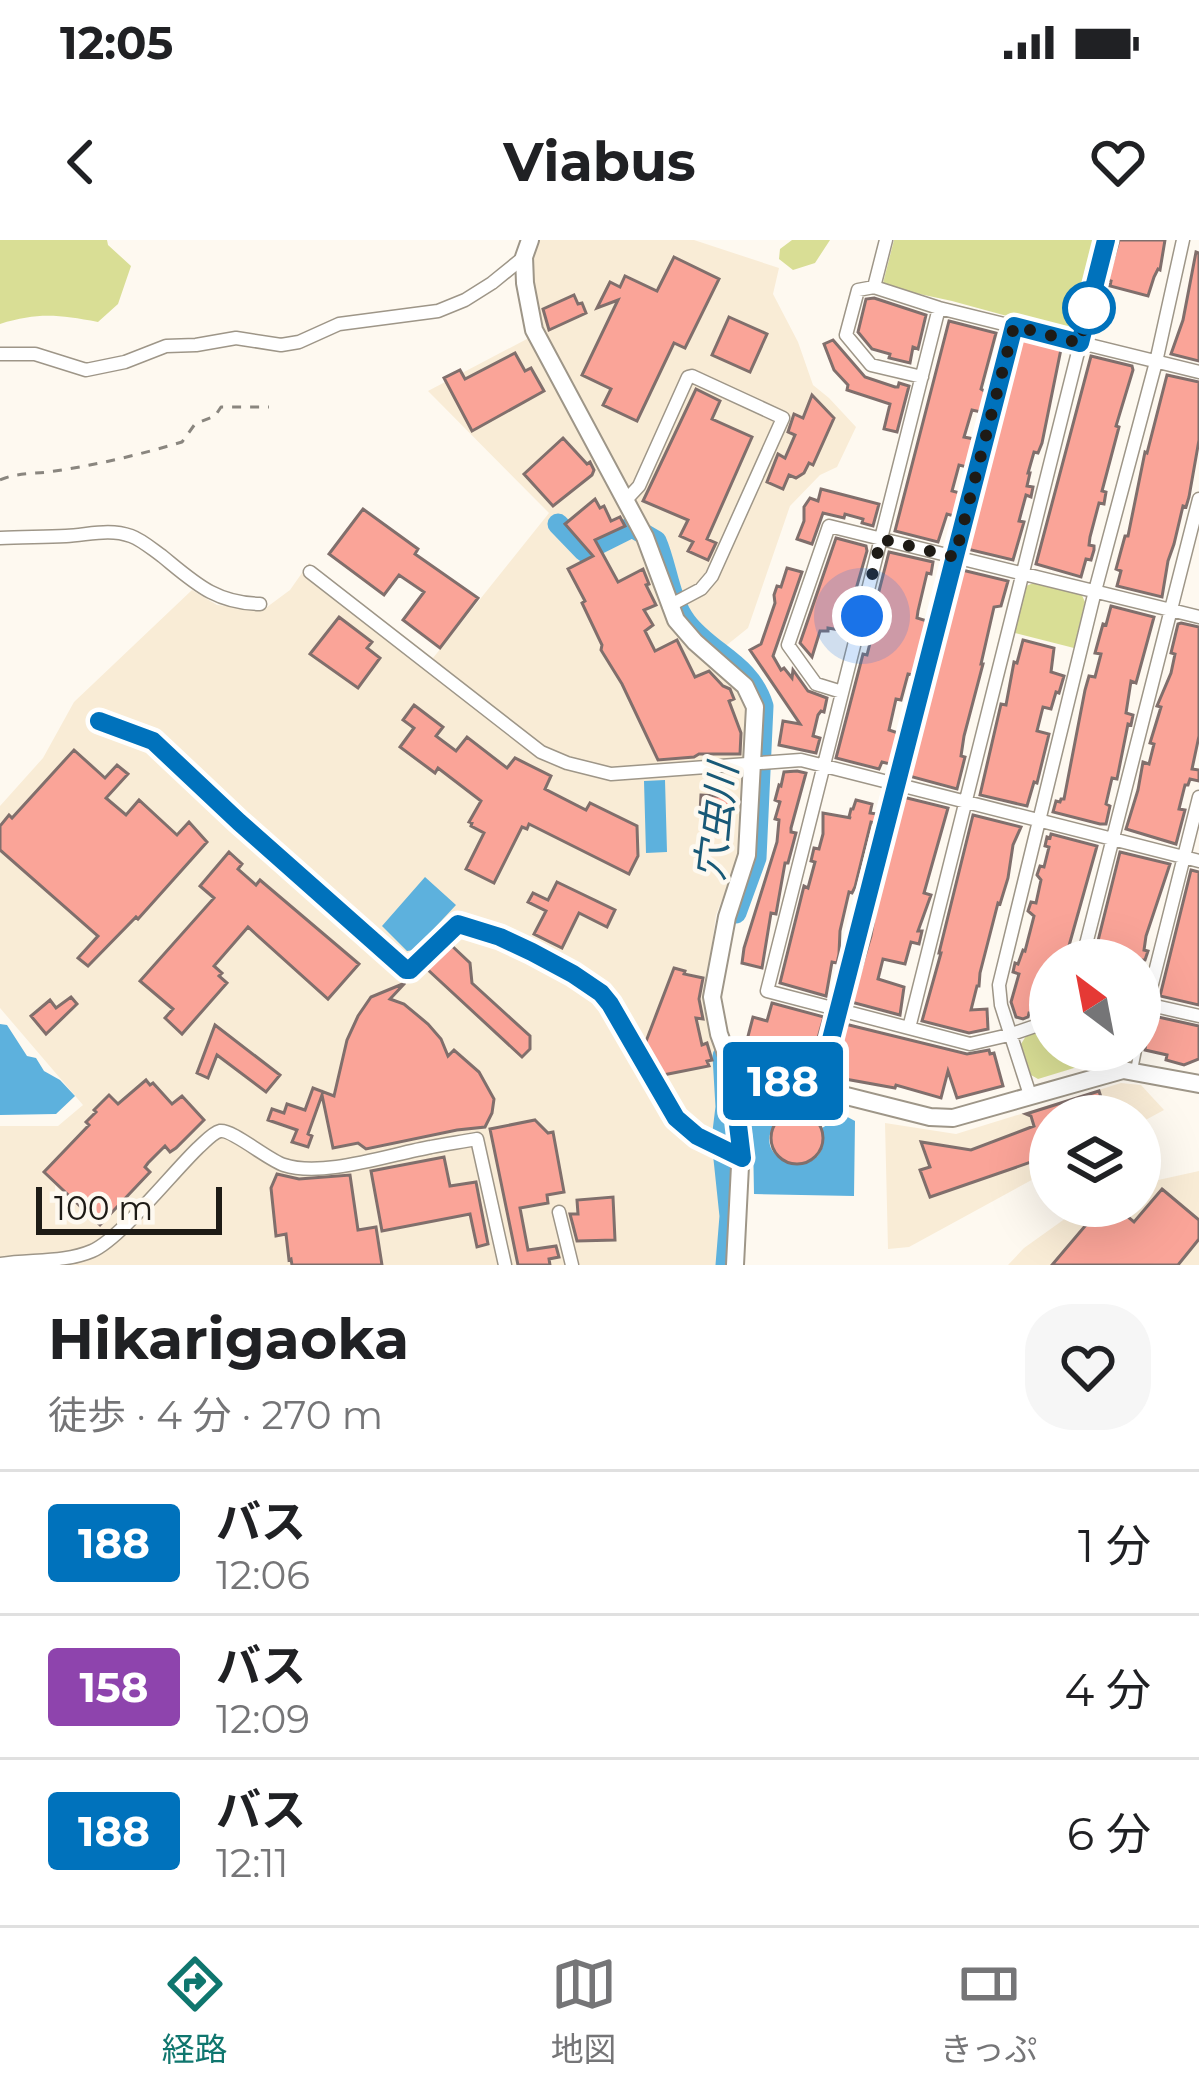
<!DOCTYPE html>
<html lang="ja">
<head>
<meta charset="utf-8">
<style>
	:root { --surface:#fff; --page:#f6f6f6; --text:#202124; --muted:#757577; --line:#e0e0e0; --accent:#0f766e }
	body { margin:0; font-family:Montserrat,"Noto Sans JP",sans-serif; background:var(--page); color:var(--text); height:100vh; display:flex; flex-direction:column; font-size:45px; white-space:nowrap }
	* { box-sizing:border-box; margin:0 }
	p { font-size:39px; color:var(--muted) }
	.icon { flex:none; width:66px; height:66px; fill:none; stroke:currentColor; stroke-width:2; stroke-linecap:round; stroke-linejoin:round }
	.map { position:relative; height:1025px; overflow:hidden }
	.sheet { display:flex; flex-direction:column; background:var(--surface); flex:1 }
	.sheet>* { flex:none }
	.badge { padding:0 24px; border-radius:9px; font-size:42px; line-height:78px }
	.needle { width:78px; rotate:328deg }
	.controls { position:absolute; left:1029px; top:699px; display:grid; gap:24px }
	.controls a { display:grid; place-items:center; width:132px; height:132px; border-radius:50%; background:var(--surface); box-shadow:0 12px 48px #0002; font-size:60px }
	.scale { position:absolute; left:36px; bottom:30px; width:186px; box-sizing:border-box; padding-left:12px; border:6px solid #1e1b16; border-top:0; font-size:33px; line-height:42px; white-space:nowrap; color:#1e1b16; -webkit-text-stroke:9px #fef9f0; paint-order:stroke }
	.you { position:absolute; width:60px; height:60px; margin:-30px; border:9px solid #fff; border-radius:50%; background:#1a73e8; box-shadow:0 0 0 18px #1a73e833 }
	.map>.badge { position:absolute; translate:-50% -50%; box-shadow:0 0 0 6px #fff }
	.round { display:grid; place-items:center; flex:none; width:126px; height:126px; border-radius:48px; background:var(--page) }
	.head { display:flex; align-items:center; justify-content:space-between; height:204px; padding:0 48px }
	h1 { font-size:57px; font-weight:700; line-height:90px }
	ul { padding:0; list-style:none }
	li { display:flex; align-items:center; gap:36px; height:144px; padding:0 48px; border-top:3px solid var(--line) }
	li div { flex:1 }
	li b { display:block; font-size:45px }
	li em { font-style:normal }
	li .badge { min-width:132px; font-weight:700; text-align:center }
	.status { display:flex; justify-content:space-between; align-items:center; height:84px; padding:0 60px; background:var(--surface); direction:ltr }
	.status svg { height:33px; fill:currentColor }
	header { display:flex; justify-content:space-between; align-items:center; height:156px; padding:0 48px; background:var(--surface); font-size:54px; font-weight:700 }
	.menu { display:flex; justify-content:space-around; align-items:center; height:168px; border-top:3px solid var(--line); background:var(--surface); font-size:33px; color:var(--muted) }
	.menu a { display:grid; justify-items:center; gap:6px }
	.menu .current { color:var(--accent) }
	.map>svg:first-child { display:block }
</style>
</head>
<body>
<div class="status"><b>12:05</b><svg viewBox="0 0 49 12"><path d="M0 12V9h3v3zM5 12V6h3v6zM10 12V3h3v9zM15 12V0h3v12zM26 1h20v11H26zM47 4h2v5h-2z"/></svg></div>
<header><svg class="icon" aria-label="back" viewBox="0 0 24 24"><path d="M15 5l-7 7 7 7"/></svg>Viabus<svg class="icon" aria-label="heart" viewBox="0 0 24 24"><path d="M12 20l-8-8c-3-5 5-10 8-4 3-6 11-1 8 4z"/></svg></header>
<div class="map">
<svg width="1199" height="1025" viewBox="0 0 1199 1025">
	<rect width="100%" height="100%" fill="#fef9f0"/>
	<!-- built -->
	<path fill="#f9ecd6" d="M535,0h159l85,28 -6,26 25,48 15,43 16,13 27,29 -19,40 -17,8 -30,31 -42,122 -36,29 36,46v14l-6,56 -3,84 -23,58 -12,87 16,66 5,35 -5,37 8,63 -6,62h-722v-139h58l25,-21 -83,-97v-202l43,-48 31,-56 118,-112 25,15 46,5 27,-20 19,-27 124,95 116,-145 -121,-122 114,-60 -10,-35z
		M1121,843l20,2 23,25 -24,13v-7h-90v54l-141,77 -21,2 -3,-126 71,11z
		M1199,931v94h-191l16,-17 49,-35 15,-7h52v-22z"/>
	<!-- green -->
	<path fill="#d9de95" d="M0,0h107l1,5 23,21 -13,38 -20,18c-39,-7 -59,-10 -98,2z
		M792,0h38l-15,23 -22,7 -14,-11 1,-10z
		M894,0h206l-22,87 -8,6 -118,-32 -65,-14 -4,-4z
		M1036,342l45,11 4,9 -11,46 -59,-15 11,-47z
		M1050,788v22h85l-2,7h-23l-72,22 -7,-4 -10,-31 5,-8z"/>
	<!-- water -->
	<path fill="#5db1dd" d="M665,540l2,72 -21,1 -2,-72z
		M425,637l31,28 -42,45 -7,1 -25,-25z
		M0,784l7,1 20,31 9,2 8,13 16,9 15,16 -19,18 -56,1z
		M746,853l17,2 16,23c-40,47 57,69 43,10l13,-8 5,-7 15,8 -1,75 -100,-2 -1,-55z"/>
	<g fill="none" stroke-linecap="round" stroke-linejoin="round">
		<!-- river -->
		<path stroke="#5db1dd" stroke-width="21" d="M558,284l26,27 48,-24 24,14c11,25 13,58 30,81 24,32 64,41 77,84l-7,152 -20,55
			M723,816l3,51 -4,33 8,76 -4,49"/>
	</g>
	<!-- building -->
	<path fill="#faa498" stroke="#806f6c" stroke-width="3" d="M1119,0h46l-5,30 -2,-1 -4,8 -6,19 -38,-10 1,-5 -4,-1z
		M1196,12l3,1v108l-28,-7 12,-34z
		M674,17l45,22 -34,69 -11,-5 -37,78 -34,-16 8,-16 -29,-14 36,-75 -21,8 13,-26 10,5 5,-11 32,15z
		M574,55l4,9 4,-1 4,10 -37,17 -6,-21z
		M874,58l52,17 -8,34 -5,-2 -3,16 -21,-5 1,-4 -18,-5 -14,-17 8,-33z
		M729,77l38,17 -17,38 -38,-17z
		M949,81l47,12 -15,56 5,3 -5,20 -9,-2 -8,27 10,2 -7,28 -8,-2 -7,26 8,2 -6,23 -7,-2 -9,28 -43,-11z
		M1021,99l40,10 -19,94 -4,10 -4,-1 -6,21h2l-3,13 6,1 -2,10 -5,-2 -7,26 5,1 -11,38 -46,-11z
		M833,100l32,37 30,10h3l1,-4 10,3 -12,46 -13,-3 6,-25 -43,-14 1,-5 -14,-15 -10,-26z
		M515,113l10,18 6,-3 13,23 -72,40 -28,-53 16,-8 5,9z
		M1091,116l41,10 1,4 -17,56 3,1 -17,64 4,1 -2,12 -5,-1 -9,34 -1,8 5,1v4l-3,10 -5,-1 -5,18 -45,-13z
		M1167,135l32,7v58l-10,57 -3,10 -3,-1 -9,38 -6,17 -6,36 -45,-11 4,-15 -5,-2 9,-33h3l17,-84 2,1z
		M696,149l24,12 -8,18 40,18 -45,102 9,4 -8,17 -20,-9 5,-9 -13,-6 8,-16 -45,-19z
		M812,155l22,23 -21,47 -4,-2 -5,10 -8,5 -7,-3 -6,14 -16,-7 11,-28 7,4 10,-23 -7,-3 6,-18 9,4z
		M563,198l24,26 3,-2 4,8 -2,5 -39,31 -29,-32z
		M821,249l58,15 -6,22 -11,-3 1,-4 -18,-5 -1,4 -21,-5 -11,31 -15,-5 7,-18v-14l6,-9 8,3z
		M595,259l5,9 4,-2 7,15 9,-4 5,9 -30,14 23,42 25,-13 6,15 -3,1 10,20 -12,5 9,15 -8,6 10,20 22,-11 18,37 14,-6 14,15 7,3 4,10 -5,2 12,32 -1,21h-41l-5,3 -36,3 -36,-76 -21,-34 1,-5 -20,-42 3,-2 -17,-32 25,-13 -28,-32z
		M363,269l55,40 -3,5 63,44 -38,50 -37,-28 21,-28 -25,-17 -15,20 -55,-41z
		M836,298l30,8 1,5 -19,66 2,1 -4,13 -18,-3v3h-8l-8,26 -12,-14z
		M889,312l44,10 -2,12 -4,-1 -9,38 -1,7 10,3 -14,54 -5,-1 -7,26 -5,-1 -7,31 9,3 -8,31 -8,-2 -3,7 -43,-11 27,-104 4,1 5,-20 -4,-1z
		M787,328l15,4 -29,84 8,14 3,-2 8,10 1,-8 15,21 19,7 -3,14 -3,-1 -3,4 -5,21 7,2 -4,15 -37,-8 4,-24 17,3 -50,-74 11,-6 14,-41 -1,-8 3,-9 4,1z
		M962,330l46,11 -7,25 -7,1 -13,57h2l-19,72 -3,20 4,1 -8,32 -48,-13z
		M1111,366l43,11 -18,66 -5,-2 -5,32 7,2 -2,10 -3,-1 -11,55 -5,-1 -6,26 4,2 -4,18h-6l-47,-12 3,-11 4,1 1,-3h3l21,-109 4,-14 6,1 6,-23 -6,-1 8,-29 3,1z
		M339,377l33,25 -5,6 13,10 -22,30 -48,-34z
		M1181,383l18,4v109l-7,33 7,1v11l-9,-2 -2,6h-3l-6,24 6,1 -9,34 -50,-15 12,-39 5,-28 6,2 5,-20 -4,-1 11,-36 -4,-1 14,-33 4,-19 -4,-1 7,-29z
		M1023,400l31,8 -3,24 13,4 -5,17 -3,-1 -5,17 -8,-2 -6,24 12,3 -12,49 -3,-1 -7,24 -47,-11 21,-91 5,1 8,-43 3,1z
		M414,465l29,22 -7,9 20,15 11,-14 40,31 8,-10 36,18 -6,13 41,21 4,-7 47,23 1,30 -9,18 -100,-50 -2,5 -5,-2 -28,56 -28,-14 18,-36 -13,-7 1,-3 -3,-1 12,-21 -43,-33 -3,5 -35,-26 14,-19 -11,-8z
		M74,510l31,28 12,-13 11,9 -22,24 20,17 13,-15 38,35 12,-13 18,20 -69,77 -2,-2 -48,49 -10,-8 20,-22 -98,-86v-24l9,-11 3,3z
		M797,531l9,2 -15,55v4l5,1 -8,30h-3l-9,51 -5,-1 -9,55 -20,-5 2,-15 33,-106 2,-22 -4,-1 5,-17 -5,-2 4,-15 2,1 3,-14z
		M701,555l29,2v17l-30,-2z
		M903,557l45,11 -24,85 7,2 -13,36h4l-3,13 -8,-2 -6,22 -22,-5 -5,20 26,8 -4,28 -49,-13 20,-66 3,-18h-2z
		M856,560l16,4 -2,9 7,1 -2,9 -4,-1 -16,65 -3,6 -3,-1 -9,39 -1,23 -2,9 -5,-1 -6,34 -46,-13 24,-97 4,2 7,-26 -4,-1 3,-13 5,1 4,-15v-21l28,5 -2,-1 2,-8h2z
		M973,575l48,12 -8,18 -5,33 -8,26 -2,-1 -18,70 -1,13h-2l-6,24 16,-1 1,20 -19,4 -47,-12 19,-68h-2z
		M1051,594l46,12 -32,114h-15v51l-14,4 -7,-2 -1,4 -5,2 -7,-2 -5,-15 8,-28 -6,-2 2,-9 3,1 5,-14 2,1 9,-35 -6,-5 3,-9 5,1 5,-23 -4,-5 3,-9 4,1 5,-20 -4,-1 2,-9 3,1z
		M229,612l13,12 -4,5 18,16 4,-5 99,84 -31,35 -80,-72 -34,39 8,7 -3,3 8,7 -45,51 -17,-16 8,-9 -33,-28 74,-83 -14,-12z
		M1120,612l50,12 -24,72 -2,14 4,1 -3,9h-48l-3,-3z
		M1191,630l8,2v133l-39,-9z
		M557,642l58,28 -8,17 -28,-14 -17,35 -28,-14 12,-23 -18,-9 5,-9 15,7z
		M451,705l19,18 2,20 58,53v13l-8,8 -95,-88z
		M674,728l11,3 -1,3 19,4 -4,21 4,20 -7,-1 6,27 5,-2 5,17 -5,1 2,5 -46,9 -18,-31z
		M405,743l-15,16 14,5 24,20 13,15 7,17 6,-6 25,22 15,27 -2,14 -7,14 -28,3 -91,19 -8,-6 -25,5 -11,-53 -14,39 4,2 -4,11 -16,-5 5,-12 -29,-10 4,-11 12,4 3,-9 18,6 8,-22 21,8 13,-56 11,-24 13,-19z
		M71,757l6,7 -31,30 -15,-18 19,-16 6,8z
		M772,763l52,14 -16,56 -18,-6 1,-9 -40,-13 1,-4 -5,-1 6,-23 14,4z
		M1140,773l59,13v33l-15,6 -18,-5 1,-5 -22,-5 2,-17 -7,-6z
		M845,784l122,30 22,-4 1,4 4,-1 9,33 -46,12 -9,-27 -7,27 -45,-13 -1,3 -61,-11z
		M215,785l65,50 -14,17 -49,-37 -9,23 -11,-5z
		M146,840l4,5 3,-2 19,21 10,-8 22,24 -28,28 -6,4 -5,-6 -17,17 -3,4 5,5 -50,53 -56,-53 45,-47 -3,-3 10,-10 -2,-2 15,-15 9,9z
		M1099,851l8,25h-57v32l-16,13 -104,36 -10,-27 10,-3 -9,-25 50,8 63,-24 -3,-10 -5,-2z
		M771 898a26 26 0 1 1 52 0a26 26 0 1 1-52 0Z
		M535,880l13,13 5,-1 11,60 -17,3 1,8 -28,5 8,42 28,-4 3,11 -10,2 1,6h-32l-28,-136z
		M444,917l6,29 26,-4 12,62 -11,3 -7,-33 -88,17 -11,-60z
		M277,934l22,5 51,-4 8,55 18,-3 6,38h-90l-1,-6 -2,1 -3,-26 -10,2 -5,-48z
		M1162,949l37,31v19l-21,26h-126l50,-59h13l19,16z
		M613,957l2,43 -38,1 -7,-27h8l-1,-14z"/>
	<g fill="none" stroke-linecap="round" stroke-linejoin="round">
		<defs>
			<path id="lane" d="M1140,794v6
				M1134,830l4,-20"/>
			<path id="street" d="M874,47l12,-47
				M939,68l-172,683 203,53 39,-9 41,-14
				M0,114h35l51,16 39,-8 41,-16 30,-1 40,-7 45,7 18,-3 40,-18 99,-13 27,-11 27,-17 32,-26
				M922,137l-51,-12 -25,-30 12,-45 16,-3 65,21 260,64
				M626,260l13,-14 49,-109 4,-1 91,42 -71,158 -11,13 -32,17
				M0,298c22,-1 44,-1 66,-2 22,-1 43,-8 65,0 11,4 21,13 31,20 33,27 53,47 98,48
				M310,332l231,180 26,11 44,11 190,-14 398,101
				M842,452l-26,-8 -28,-39 41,-119 370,91
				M99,481l54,20 86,81 167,148h4l48,-46 42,13 32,15 41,22 28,19 9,11 66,114 21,18 45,22
				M1082,720l117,-461
				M1142,763l57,13
				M1147,764l52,-207
				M909,788l197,-788
				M817,850l197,-764
				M1030,855l-29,-90 -2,-20 96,-394 61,-229 27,-122
				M559,972l13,53
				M0,1024c30,-5 64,-1 92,-13 28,-12 80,-78 106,-103 6,-5 14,-15 22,-17 12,-2 48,29 64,34 39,13 107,-11 147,-18 15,-3 30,-5 46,-8l28,126"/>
			<path id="secondary" d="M530,0l-6,17 1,26 9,47 111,207 31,83 19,22 50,44 10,21 -8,148 -20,62 -15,80 7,37 12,33 10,79 -6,119
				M731,827l199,50 23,1 170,-48 76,14"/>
		</defs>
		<!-- lane casing -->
		<use href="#lane" stroke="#9e9688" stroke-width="9"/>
		<!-- street casing -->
		<use href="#street" stroke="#9e9688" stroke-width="15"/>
		<!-- secondary casing -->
		<use href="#secondary" stroke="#9e9688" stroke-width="20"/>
		<!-- path -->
		<path stroke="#8a867f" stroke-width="3" stroke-dasharray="9 9" stroke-linecap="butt" d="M0,240c16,-7 30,-6 48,-8 44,-6 91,-17 134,-30l13,-18 20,-8 6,-9h48"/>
		<!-- lane -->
		<use href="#lane" stroke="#fff" stroke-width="6"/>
		<!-- street -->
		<use href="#street" stroke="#fff" stroke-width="12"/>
		<!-- secondary -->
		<use href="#secondary" stroke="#fff" stroke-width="16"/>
	</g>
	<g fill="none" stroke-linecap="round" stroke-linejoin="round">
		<defs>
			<path id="line" d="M99,481l54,20 86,81 167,148h4l48,-46 42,13 32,15 41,22 28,19 9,11 66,114 21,18 45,22 -11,-91 87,23 196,-764 66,17 26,-103"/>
		</defs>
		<!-- line casing -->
		<use href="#line" stroke="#fff" stroke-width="27"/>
		<!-- line -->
		<use href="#line" stroke="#0072bc" stroke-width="18"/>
		<!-- walk -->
		<path stroke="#1e1b16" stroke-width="12" stroke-dasharray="0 21.6" d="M862,376l19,-77 74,18 59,-231 66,17 9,-35"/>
	</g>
	<!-- markers -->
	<circle fill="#fff" stroke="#0072bc" stroke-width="6" cx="1089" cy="68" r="24"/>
	<g text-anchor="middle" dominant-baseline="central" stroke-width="9" stroke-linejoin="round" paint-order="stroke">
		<!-- water labels -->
		<g font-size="39" font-style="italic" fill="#185977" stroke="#fef9f0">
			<text transform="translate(716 582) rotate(-83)">穴虫川</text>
		</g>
	</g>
</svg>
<div class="controls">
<a><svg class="needle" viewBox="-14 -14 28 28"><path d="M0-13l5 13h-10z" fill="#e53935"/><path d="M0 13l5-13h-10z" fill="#757577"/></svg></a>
<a><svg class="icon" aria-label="layers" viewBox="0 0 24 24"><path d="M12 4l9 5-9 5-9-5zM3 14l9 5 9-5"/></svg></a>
</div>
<div class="scale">100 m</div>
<div class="you" style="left:862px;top:376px"></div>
<b class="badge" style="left:783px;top:841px;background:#0072bc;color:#fff">188</b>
</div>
<section class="sheet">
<div class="head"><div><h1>Hikarigaoka</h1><p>徒歩 · 4 分 · 270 m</p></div><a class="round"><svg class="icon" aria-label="heart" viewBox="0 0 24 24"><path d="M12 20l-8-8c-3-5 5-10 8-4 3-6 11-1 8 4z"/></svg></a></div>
<ul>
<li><span class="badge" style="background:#0072bc;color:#fff">188</span><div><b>バス</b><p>12:06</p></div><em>1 分</em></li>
<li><span class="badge" style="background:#8e44ad;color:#fff">158</span><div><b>バス</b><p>12:09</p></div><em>4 分</em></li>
<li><span class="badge" style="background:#0072bc;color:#fff">188</span><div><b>バス</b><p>12:11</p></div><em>6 分</em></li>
</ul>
</section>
<nav class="menu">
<a class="current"><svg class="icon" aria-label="directions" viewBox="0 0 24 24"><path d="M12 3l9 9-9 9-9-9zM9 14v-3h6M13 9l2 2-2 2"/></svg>経路</a>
<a><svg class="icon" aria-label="map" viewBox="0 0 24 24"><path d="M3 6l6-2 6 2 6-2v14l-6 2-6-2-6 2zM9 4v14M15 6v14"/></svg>地図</a>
<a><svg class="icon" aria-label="tickets" viewBox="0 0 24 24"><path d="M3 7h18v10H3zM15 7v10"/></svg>きっぷ</a>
</nav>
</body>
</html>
